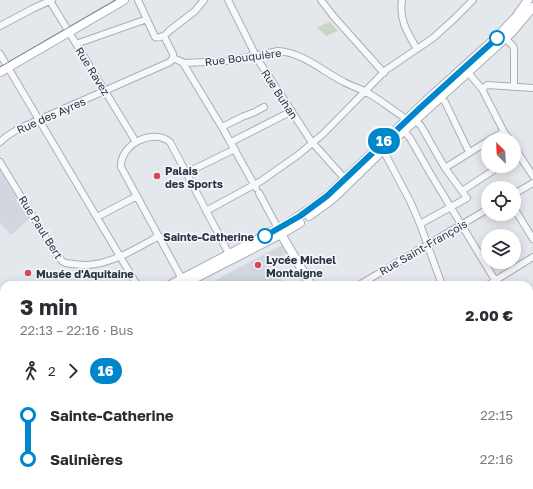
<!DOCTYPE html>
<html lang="fr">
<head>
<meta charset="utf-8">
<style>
	:root { --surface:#fff; --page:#f7f7f7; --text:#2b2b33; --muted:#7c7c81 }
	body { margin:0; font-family:"Golos Text",sans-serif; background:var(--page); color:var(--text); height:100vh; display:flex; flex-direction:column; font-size:15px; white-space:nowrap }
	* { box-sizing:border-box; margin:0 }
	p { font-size:13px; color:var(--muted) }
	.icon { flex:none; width:22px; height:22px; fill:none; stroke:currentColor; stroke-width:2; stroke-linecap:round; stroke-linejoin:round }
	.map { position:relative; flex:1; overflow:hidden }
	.side { position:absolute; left:0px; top:281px; width:533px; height:208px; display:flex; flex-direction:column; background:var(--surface); border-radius:12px 12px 0 0; box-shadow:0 2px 10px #0003 }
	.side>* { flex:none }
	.badge { padding:0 8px; border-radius:13px; font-size:14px; line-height:26px }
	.needle { width:26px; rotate:336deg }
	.buttons { position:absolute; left:481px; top:133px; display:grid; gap:8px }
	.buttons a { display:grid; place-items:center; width:40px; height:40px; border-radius:50%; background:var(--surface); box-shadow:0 2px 10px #0003; font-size:20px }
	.map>.badge { position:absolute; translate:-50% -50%; box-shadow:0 0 0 2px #fff }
	.legs { display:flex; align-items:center; gap:6px; height:44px; padding:0 20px; font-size:13px }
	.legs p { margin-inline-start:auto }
	.summary { display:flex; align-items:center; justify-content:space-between; height:68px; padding:0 20px }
	h1 { font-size:22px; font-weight:700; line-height:30px }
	ul { padding:0 20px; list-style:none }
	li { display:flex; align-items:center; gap:14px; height:44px; font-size:15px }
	li i { display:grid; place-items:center; width:6px; height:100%; margin:0 5px; background:currentColor }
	li i::after { content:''; width:10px; height:10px; margin:-5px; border:3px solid; border-radius:50%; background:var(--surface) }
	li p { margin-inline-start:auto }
	li:first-child i { background:linear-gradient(#0000 50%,currentColor 0) }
	li:last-child i { background:linear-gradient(currentColor 50%,#0000 0) }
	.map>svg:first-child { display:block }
</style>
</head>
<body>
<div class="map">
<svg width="533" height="489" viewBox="0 0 533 489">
	<rect width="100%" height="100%" fill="#e4e7ec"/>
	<!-- built -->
	<path fill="#d2d6de" d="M0,170l29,49 -18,16 -11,-12z
		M282,245l4,8 -16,9 15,23h-74l-1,-2z
		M4,414v39l-4,1v-38z"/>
	<!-- green -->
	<path fill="#c9d6c5" d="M330,22l8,9 -12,5 -9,-9z"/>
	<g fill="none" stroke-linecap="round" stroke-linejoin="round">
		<defs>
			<path id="street" d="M138,0l17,37c3,2 6,-1 9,-1l9,18v4
				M228,0l30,60 53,81 34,38 3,1
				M321,0l13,17 50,56
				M402,0c-3,20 5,32 15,49
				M50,1l86,141
				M0,26l34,-18 18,-8
				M164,36l5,-5 26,-20 9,-11
				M505,38l8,8 1,3v38
				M76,44l71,-25
				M0,54l137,231
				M173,58l9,4 1,1 40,66 33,59
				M183,63l45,-2 50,-10c26,2 44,20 66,31 7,4 15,6 22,10 12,6 25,17 36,24l4,4
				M466,70l16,19 22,43 6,8
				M482,89l5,-4 46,3
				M440,97l5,5 24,50
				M415,120l6,6 24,42 22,30 -47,26
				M222,127l20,-10 13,-5 9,-5
				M404,131l6,7 20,35 68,112
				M489,140l15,-8
				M0,142l7,-6 11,-7 152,-67 3,-4
				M231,142l61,-31
				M381,146l29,55 10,23 22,61
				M514,147l19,29
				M0,162l49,81 13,18 3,2c7,1 15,2 22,2 25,-1 50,-17 72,-29
				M445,168l43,-27
				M186,173l49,-24
				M462,191l38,-25
				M259,193l21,39
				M514,194l19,-11
				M514,208l19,31
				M206,211l55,-30 37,-26 25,-21 63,-64 47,-32 21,-19 19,-19
				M97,217l40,-21
				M185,281l-3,-2 -61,-112c-1,-23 32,-39 49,-25l59,112v4
				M359,285l129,-76
				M488,285l45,-28
				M529,324l4,-2
				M529,336l4,7
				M529,383l4,2
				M529,396l4,-3
				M529,451l4,-1
				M89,485l2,4
				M118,485l2,4
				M147,485l2,4
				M218,485l2,4
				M256,485l2,4
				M361,485l3,4
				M483,485l7,4
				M519,485l2,4
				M171,489l9,-4
				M529,489l4,-1"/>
			<path id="secondary" d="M0,72l124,-72
				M309,216l22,-16 11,-10 46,-45 124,-113 21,-25
				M281,234l30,51
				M170,285l115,-60 28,-18 14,-11 99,-95 71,-64 19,-20 12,-17
				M182,285l99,-51 19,-11
				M0,302l4,4
				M0,354l4,-2
				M166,485l3,4
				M18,489l1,-4
				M348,489l9,-4"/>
		</defs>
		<!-- street casing -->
		<use href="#street" stroke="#a9aeb7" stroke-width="8"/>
		<!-- secondary casing -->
		<use href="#secondary" stroke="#a9aeb7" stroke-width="10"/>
		<!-- street -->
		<use href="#street" stroke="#f7f8fa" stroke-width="6"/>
		<!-- secondary -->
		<use href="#secondary" stroke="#fff" stroke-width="8"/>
		<!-- tram -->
		<path stroke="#7d8696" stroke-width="1" d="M0,67l116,-67
			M0,315l4,5
			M170,485l4,4"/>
	</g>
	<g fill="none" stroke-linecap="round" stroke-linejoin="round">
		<defs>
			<path id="line-1" d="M265,236l35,-20 27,-20 93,-88 77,-70"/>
		</defs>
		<!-- line-1 casing -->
		<use href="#line-1" stroke="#fff" stroke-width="9"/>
		<!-- line-1 -->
		<use href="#line-1" stroke="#0086cb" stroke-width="6"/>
	</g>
	<!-- markers -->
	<g fill="#fff" stroke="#0086cb" stroke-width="2">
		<circle cx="497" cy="38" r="7"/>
		<circle cx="265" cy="236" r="7"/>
	</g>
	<g fill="#d1495b" stroke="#f4f6f9" stroke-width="1.5">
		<circle cx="157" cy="176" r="4"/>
		<circle cx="258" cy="265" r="4"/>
		<circle cx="28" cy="273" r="4"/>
	</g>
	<g text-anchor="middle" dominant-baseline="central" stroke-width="3.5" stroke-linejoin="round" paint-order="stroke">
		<!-- street labels -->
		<g font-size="11" fill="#2b3445" stroke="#f4f6f9">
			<text transform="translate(243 57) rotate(-7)">Rue Bouquière</text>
			<text transform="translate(93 71) rotate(58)">Rue Ravez</text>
			<text transform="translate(280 94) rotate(57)">Rue Buhan</text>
			<text transform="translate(51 115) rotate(-24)">Rue des Ayres</text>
			<text transform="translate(41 227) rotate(58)">Rue Paul Bert</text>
			<text transform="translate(423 247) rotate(-30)">Rue Saint-François</text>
		</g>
		<!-- poi labels -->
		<g font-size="11" font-weight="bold" fill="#2b3445" stroke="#f4f6f9" text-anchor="start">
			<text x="165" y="170">Palais<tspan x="165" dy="13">des Sports</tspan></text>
			<text x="266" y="259">Lycée Michel<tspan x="266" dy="13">Montaigne</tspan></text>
			<text x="36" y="273">Musée d'Aquitaine</text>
		</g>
		<!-- stop labels -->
		<g font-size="11" font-weight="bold" fill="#2b3445" stroke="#f4f6f9" text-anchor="end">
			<text x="254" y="236">Sainte-Catherine</text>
		</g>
	</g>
</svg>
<div class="buttons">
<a><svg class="needle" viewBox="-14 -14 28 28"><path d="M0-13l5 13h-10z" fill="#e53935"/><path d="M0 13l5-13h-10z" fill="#7c7c81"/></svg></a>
<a><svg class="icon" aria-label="locate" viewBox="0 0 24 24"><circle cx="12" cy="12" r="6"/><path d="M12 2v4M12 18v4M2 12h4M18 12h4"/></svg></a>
<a><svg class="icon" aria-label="layers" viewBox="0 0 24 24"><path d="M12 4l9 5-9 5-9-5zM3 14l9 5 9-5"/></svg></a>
</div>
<b class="badge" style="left:384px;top:141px;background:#0086cb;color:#fff">16</b>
<section class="side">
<div class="summary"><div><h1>3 min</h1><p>22:13 – 22:16 · Bus</p></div><b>2.00 €</b></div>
<div class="legs"><svg class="icon" aria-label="walk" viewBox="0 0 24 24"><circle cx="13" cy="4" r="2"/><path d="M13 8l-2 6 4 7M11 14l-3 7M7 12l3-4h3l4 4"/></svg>2<svg class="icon" aria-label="forward" viewBox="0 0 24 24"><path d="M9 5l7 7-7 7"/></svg><b class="badge" style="background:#0086cb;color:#fff">16</b></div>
<ul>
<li><i style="color:#0086cb"></i><b>Sainte-Catherine</b><p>22:15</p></li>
<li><i style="color:#0086cb"></i><b>Salinières</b><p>22:16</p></li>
</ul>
</section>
</div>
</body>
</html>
